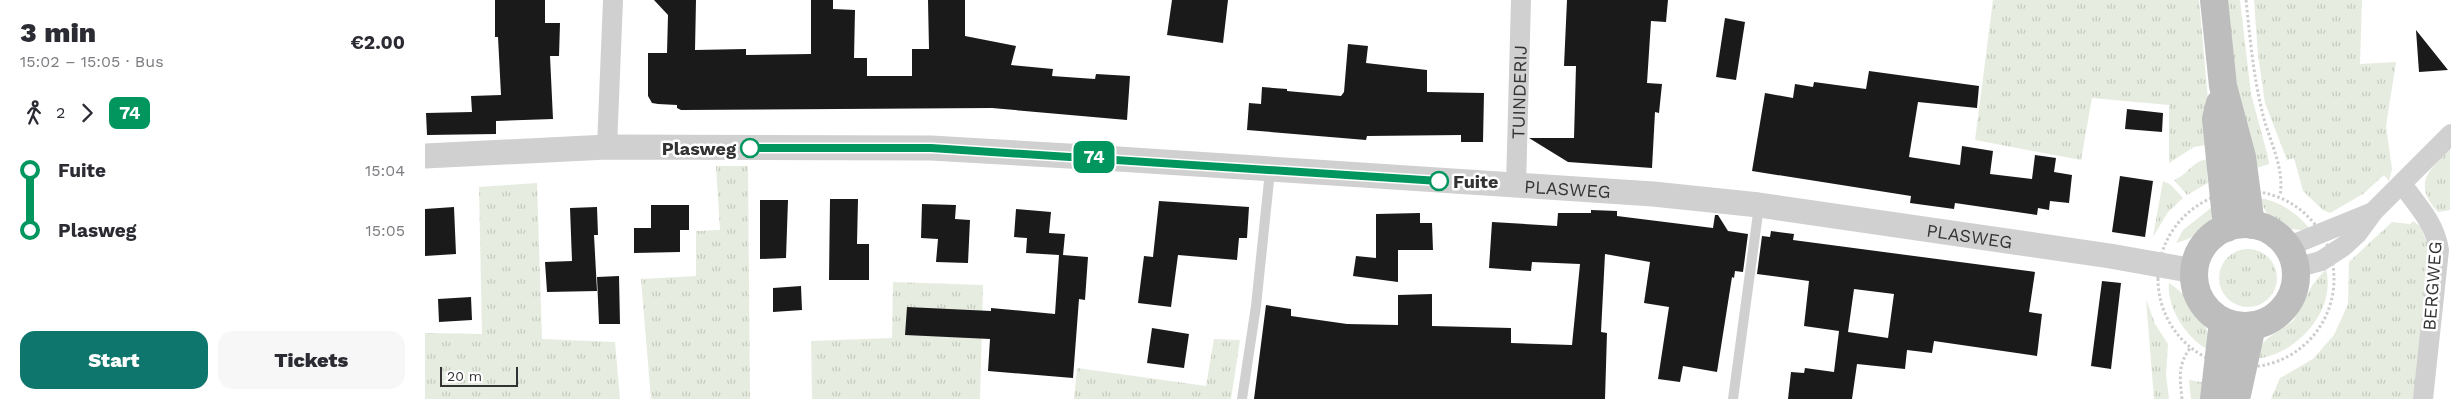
<!DOCTYPE html>
<html lang="en">
<head>
<meta charset="utf-8">
<style>
	:root { --surface:#fff; --page:#f7f7f7; --text:#2b2b33; --muted:#7c7c81; --accent:#0f766e }
	body { margin:0; font-family:"Work Sans",sans-serif; background:var(--page); color:var(--text); height:100vh; display:flex; flex-direction:column; font-size:19px; white-space:nowrap }
	* { box-sizing:border-box; margin:0 }
	p { font-size:16px; color:var(--muted) }
	.icon { flex:none; width:28px; height:28px; fill:none; stroke:currentColor; stroke-width:2; stroke-linecap:round; stroke-linejoin:round }
	.map { position:relative; flex:1; overflow:hidden }
	.panel { display:flex; flex-direction:column; background:var(--surface); width:425px }
	.panel>* { flex:none }
	.badge { padding:0 10px; border-radius:8px; font-size:18px; line-height:32px }
	.scale { position:absolute; left:15px; bottom:12px; width:78px; box-sizing:border-box; padding-left:5px; border:2px solid #333; border-top:0; font-size:14px; line-height:18px; white-space:nowrap; color:#333; -webkit-text-stroke:4px #fff; paint-order:stroke }
	.map>.badge { position:absolute; translate:-50% -50%; box-shadow:0 0 0 2px #fff }
	.legs { display:flex; align-items:center; gap:8px; height:55px; padding:0 20px; font-size:16px }
	.legs p { margin-inline-start:auto }
	.head { display:flex; align-items:center; justify-content:space-between; height:85px; padding:0 20px }
	h1 { font-size:28px; font-weight:800; line-height:38px }
	.cta { display:flex; gap:10px; margin-top:auto; padding:10px 20px }
	.cta a { flex:1; height:58px; border-radius:15px; background:var(--accent); color:#fff; font-size:20px; font-weight:800; line-height:58px; text-align:center }
	.cta a+a { background:var(--page); color:var(--text) }
	ul { padding:0 20px; list-style:none }
	li { display:flex; align-items:center; gap:18px; height:60px; font-size:19px }
	li i { display:grid; place-items:center; width:8px; height:100%; margin:0 6px; background:currentColor }
	li i::after { content:''; width:12px; height:12px; margin:-6px; border:4px solid; border-radius:50%; background:var(--surface) }
	li p { margin-inline-start:auto }
	li:first-child i { background:linear-gradient(#0000 50%,currentColor 0) }
	li:last-child i { background:linear-gradient(currentColor 50%,#0000 0) }
	main { display:flex; flex:1; min-height:0 }
	.map>svg:first-child { display:block }
</style>
</head>
<body>
<main>
<section class="panel">
<div class="head"><div><h1>3 min</h1><p>15:02 – 15:05 · Bus</p></div><b>€2.00</b></div>
<div class="legs"><svg class="icon" aria-label="walk" viewBox="0 0 24 24"><circle cx="13" cy="4" r="2"/><path d="M13 8l-2 6 4 7M11 14l-3 7M7 12l3-4h3l4 4"/></svg>2<svg class="icon" aria-label="forward" viewBox="0 0 24 24"><path d="M9 5l7 7-7 7"/></svg><b class="badge" style="background:#00965e;color:#fff">74</b></div>
<ul>
<li><i style="color:#00965e"></i><b>Fuite</b><p>15:04</p></li>
<li><i style="color:#00965e"></i><b>Plasweg</b><p>15:05</p></li>
</ul>
<div class="cta"><a>Start</a><a>Tickets</a></div>
</section>
<div class="map">
<svg width="2026" height="399" viewBox="0 0 2026 399">
	<defs>
		<pattern id="grass-tufts" width="24" height="20" patternUnits="userSpaceOnUse" patternTransform="scale(1.25)"><rect width="24" height="20" fill="#e6ecdf"/><path d="M3 7l-1-3M5 7V3M7 7l1-3M15 17l-1-3M17 17v-4M19 17l1-3" fill="none" stroke="#c6cbc0"/></pattern>
	</defs>
	<rect width="100%" height="100%" fill="#fff"/>
	<!-- grass -->
	<path fill="url(#grass-tufts)" d="M1568,0h206l13,144 -18,3 -25,16v-58l-77,-7 -11,62 -106,-20z
		M1801,0h14l11,94 17,63 1,7 -16,5 -18,-91z
		M1829,0h108l-2,64 36,-2 -10,64 6,43 -3,12 -5,-6 -21,19 -33,19 -7,-3 -20,-19 -9,-33 -7,2 -22,-57 -7,-48z
		M2025,148v62l-12,2c-26,-29 -9,-41 12,-64z
		M1788,158l1,14 -7,1 1,10 -21,12 -13,-15c17,-7 17,-20 39,-22z
		M291,166h32l2,233h-99l-10,-120 55,-3v-45l24,-1z
		M1738,181l8,4 12,13 -15,14 -15,25z
		M112,183l5,156 73,3 5,57h-195v-66l57,1 -3,-147z
		M1835,198c21,4 37,15 50,31 -23,5 -44,-8 -50,-31z
		M1791,204c-5,23 -18,33 -40,39l7,-13z
		M1988,221l7,5 8,19 -13,154h-144l9,-21 33,-19 21,-24 14,-31 1,-42 43,-40 18,2z
		M1794 278a29 29 0 1 1 58 0a29 29 0 1 1-58 0Z
		M1901,269c11,43 -32,89 -75,90l9,-13 8,-8 25,-17 20,-37z
		M468,282l90,3 -3,114h-168l-1,-58 81,-3z
		M1744,283c21,13 41,43 43,68 -23,-8 -46,-43 -43,-68z
		M1721,299l9,25 13,20 -2,31 3,24h-15z
		M789,339l26,1 -9,59h-157l3,-31 129,18z
		M1764,380l18,3 -1,16h-15z"/>
	<!-- building -->
	<path fill="#1a1a1a" fill-rule="evenodd" d="M70,0h50v23h15l-1,33h-9l3,63 -57,2v13l-69,1 -1,-22 46,-1 -1,-16 30,-1 -3,-58h-3z
		M229,0h42l-1,50 51,-1v6l65,-1v-54h22v9l22,1 -1,48h13v18h45v-27h17l-1,-49h37v36l51,10 -5,19 42,4 -1,7 43,3 1,-5 34,2 -3,44 -135,-12 -311,2 -4,-2v-3l-19,-1 -6,-1 -4,-7v-43h19l1,-38z
		M747,0h56l-5,43 -56,-8z
		M1142,0h101l-2,22 -15,-1 -4,62 15,1 -3,29 -4,-1 -3,56 -84,-6 -39,-24h45l2,-72h-12z
		M1300,18l20,4 -9,58 -20,-3z
		M1991,30l32,40 -29,2z
		M923,44l20,2 -2,17 61,7v22l57,1 -1,49h-22v-7l-94,1 -1,4 -119,-10 2,-27 12,1 1,-17 25,2v2l54,5 3,-4z
		M1444,71l110,15 -2,22 -59,-6 -9,55 51,8 2,-19 31,5 -3,23 42,5 3,-24 21,3 -2,14 18,3 -3,28 -19,-2 -1,9 -11,-2 -1,7 -82,-12 -1,6 -44,-6 1,-7 -159,-25 13,-78 28,5 2,-14 18,3 1,-5 52,7z
		M1702,109l36,4 -1,19 -37,-3z
		M1695,176l33,5 -8,56 -33,-5z
		M405,199h28l-1,45h12v36h-40z
		M335,200h28l-2,58 -26,1z
		M734,201l90,6 -2,31h-8l-2,22 -59,-5 -7,52 -33,-4 6,-47 9,1z
		M497,204l34,1 -1,14 15,1 -2,43 -32,-1 2,-23 -17,-1z
		M226,205h38v25h-9v22l-46,1v-25h17z
		M29,207l2,47 -31,2v-47z
		M172,207l1,28h-4l3,56 -50,1 -2,-30 27,-1 -2,-53z
		M591,209l35,3 -2,21 16,1 -2,21 25,2 -3,43 -6,-1 -6,79 -85,-7 2,-32 -85,-4 2,-28 84,4v-3l64,6 4,-59 -33,-2 1,-15 -13,-1z
		M1166,210l26,1v5l96,12 2,-13h3l10,16 20,3 -5,38 -8,-1 -1,7 -2,-1 -15,95 -34,-6 -3,16 -22,-3 11,-72 -25,-4 6,-41 -45,-8 -4,78 6,1 -2,66h-351l12,-94 25,4v7l56,8 51,1v-30l34,-1v32l79,2v15l61,2 8,-81 -48,-2 -1,9 -42,-3 3,-46 65,4 1,-13h33z
		M995,213v10h12l1,27h-35v32l-45,-6 3,-20 20,2v-44z
		M1346,231l23,3 -1,6 242,32 -6,40 13,2 -5,42 -103,-15 -2,12 -25,-3 -2,19 -48,-5 -5,35h-64l3,-27 13,1 1,-5 29,4 5,-41 -35,-5 5,-45 -52,-7 5,-38 8,1zM1429,289l40,5 -6,44 -40,-6z
		M194,276l1,48h-21l-2,-47z
		M1677,281l19,2 -10,86 -20,-3z
		M376,286l1,24 -29,2v-24z
		M46,297l1,23 -33,2 -1,-23z
		M727,328l37,6 -5,34 -37,-5z"/>
	<g fill="none" stroke-linecap="round" stroke-linejoin="round">
		<!-- path -->
		<path stroke="#cdcdcd" stroke-width="3" stroke-dasharray="2.5 2.5" stroke-linecap="butt" d="M1821,0c4,37 7,74 16,111 6,28 23,55 18,85
			M1733 279a88 88 0 1 1 176 0a88 88 0 1 1-176 0Z
			M1757,399c-2,-21 -5,-34 9,-52"/>
		<!-- service -->
		<path stroke="#d0d0d0" stroke-width="10" d="M817,399l14,-93 14,-135
			M1308,399l26,-193"/>
		<!-- minor -->
		<g stroke="#d0d0d0" stroke-width="20">
			<path d="M182,147l6,-147"/>
			<path d="M1977,184c15,21 33,39 37,66l-16,149"/>
			<path id="s1" d="M1091,186l5,-186"/>
			<path d="M1862,247l86,-35"/>
			<path d="M1870,268l26,-7 23,-15 13,-12 16,-22 78,-78"/>
		</g>
		<!-- tertiary -->
		<path stroke="#d0d0d0" stroke-width="25" id="s2" d="M0,156l182,-9 324,1 172,10 550,36 106,11 351,51 84,15"/>
		<!-- secondary -->
		<path stroke="#bdbdbd" stroke-width="28" d="M1789,0l9,86 19,71 9,68
			M1795,103l-4,16 11,109
			M1769 275a51 51 0 1 1 102 0a51 51 0 1 1-102 0Z
			M1789,399l9,-78
			M1811,399l16,-73"/>
	</g>
	<g fill="none" stroke-linecap="round" stroke-linejoin="round">
		<defs>
			<path id="line-1" d="M325,148h181l508,33"/>
		</defs>
		<!-- line-1 casing -->
		<use href="#line-1" stroke="#fff" stroke-width="11"/>
		<!-- line-1 -->
		<use href="#line-1" stroke="#00965e" stroke-width="8"/>
	</g>
	<!-- markers -->
	<g fill="#fff" stroke="#00965e" stroke-width="2.5">
		<circle cx="325" cy="148" r="9"/>
		<circle cx="1014" cy="181" r="9"/>
	</g>
	<g text-anchor="middle" dominant-baseline="central" stroke-width="5" stroke-linejoin="round" paint-order="stroke">
		<!-- street labels -->
		<g font-size="18" fill="#333" stroke="#fff">
			<text stroke="none"><textPath href="#s1" startOffset="94">TUINDERIJ</textPath></text>
			<text stroke="none"><textPath href="#s2" startOffset="1144">PLASWEG</textPath></text>
			<text stroke="none"><textPath href="#s2" startOffset="1549">PLASWEG</textPath></text>
			<text transform="translate(2007 286) rotate(-86)">BERGWEG</text>
		</g>
		<!-- stop labels -->
		<g font-size="18" font-weight="bold" fill="#333" stroke="#fff" text-anchor="end">
			<text x="311" y="148">Plasweg</text>
			<text x="1028" y="181" text-anchor="start">Fuite</text>
		</g>
	</g>
</svg>
<div class="scale">20 m</div>
<b class="badge" style="left:669px;top:157px;background:#00965e;color:#fff">74</b>
</div>
</main>
</body>
</html>
